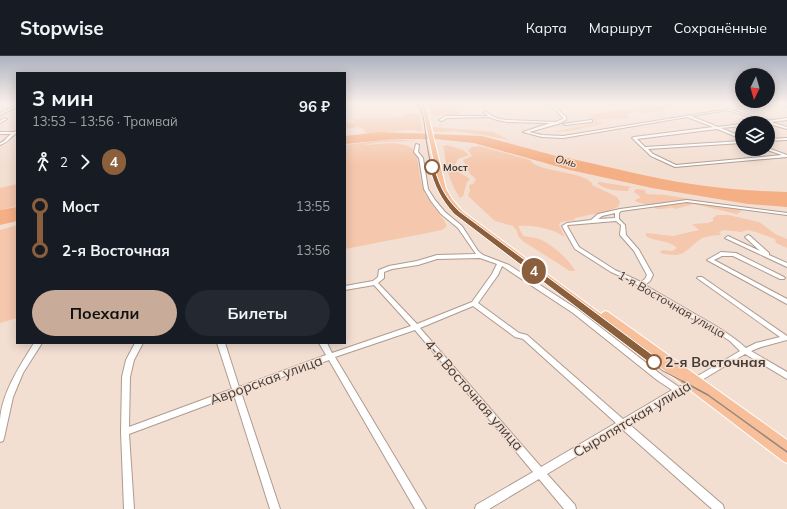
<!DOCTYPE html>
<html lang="ru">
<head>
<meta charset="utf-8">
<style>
	:root { --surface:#171b24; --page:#242831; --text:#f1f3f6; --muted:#9ea1a6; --line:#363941; --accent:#c8ab98 }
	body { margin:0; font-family:Mulish,sans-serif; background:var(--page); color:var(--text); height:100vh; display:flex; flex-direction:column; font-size:15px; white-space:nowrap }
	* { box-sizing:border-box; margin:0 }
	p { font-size:13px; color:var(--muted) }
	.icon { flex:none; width:22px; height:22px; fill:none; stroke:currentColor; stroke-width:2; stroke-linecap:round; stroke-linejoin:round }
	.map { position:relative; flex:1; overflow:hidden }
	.drawer { position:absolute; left:16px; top:16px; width:330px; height:272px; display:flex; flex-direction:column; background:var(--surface); border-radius:0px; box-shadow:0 2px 10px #0003 }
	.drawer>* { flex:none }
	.badge { padding:0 8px; border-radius:13px; font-size:14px; line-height:26px }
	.needle { width:26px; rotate:185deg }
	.buttons { position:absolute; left:735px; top:12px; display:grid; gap:8px }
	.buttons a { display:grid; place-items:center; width:40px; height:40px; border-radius:50%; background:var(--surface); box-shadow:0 2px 10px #0003; font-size:20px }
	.map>.badge { position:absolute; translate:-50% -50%; box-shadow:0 0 0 2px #fff }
	.legs { display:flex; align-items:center; gap:6px; height:44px; padding:0 16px; font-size:13px }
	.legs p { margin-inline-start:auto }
	.head { display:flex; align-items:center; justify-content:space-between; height:68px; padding:0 16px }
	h1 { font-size:22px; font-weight:700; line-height:30px }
	.button { display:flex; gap:8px; margin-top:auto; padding:8px 16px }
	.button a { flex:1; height:46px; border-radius:24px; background:var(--accent); color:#111; font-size:16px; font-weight:700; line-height:46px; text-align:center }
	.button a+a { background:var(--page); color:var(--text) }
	ul { padding:0 16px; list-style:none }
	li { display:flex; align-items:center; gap:14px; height:44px; font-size:15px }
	li i { display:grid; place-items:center; width:6px; height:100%; margin:0 5px; background:currentColor }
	li i::after { content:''; width:10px; height:10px; margin:-5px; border:3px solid; border-radius:50%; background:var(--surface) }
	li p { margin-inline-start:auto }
	li:first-child i { background:linear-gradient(#0000 50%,currentColor 0) }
	li:last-child i { background:linear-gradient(currentColor 50%,#0000 0) }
	header { display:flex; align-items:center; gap:24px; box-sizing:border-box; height:56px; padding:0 20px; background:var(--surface); border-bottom:1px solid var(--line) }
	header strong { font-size:19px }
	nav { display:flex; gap:22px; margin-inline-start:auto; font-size:14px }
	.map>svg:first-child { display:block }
</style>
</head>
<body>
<header>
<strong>Stopwise</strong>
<nav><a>Карта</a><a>Маршрут</a><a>Сохранённые</a></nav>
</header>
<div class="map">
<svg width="787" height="453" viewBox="0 0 787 453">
	<rect width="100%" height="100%" fill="#f3ded2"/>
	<!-- green -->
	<path fill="#f5c7ac" d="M433,47l22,1 4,11h-27l-2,-8z
		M685,47h28l-1,1c-7,1 -13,0 -20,0 -10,0 -13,3 -23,2l-7,5 -19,2 -9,-2 -8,4 4,2 -1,1 -30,1 -1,2 4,3 -33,7 -17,1 42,-8 1,-1 -5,-2 3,-1 -7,-2 7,-1 -4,-3z
		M416,57l4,2 2,16 -12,-1 -43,3 -6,-6 -16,2v-6h10l-2,-4h2l50,-2 -1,-3z
		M433,71l60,5 16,8 -31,-6 -24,-3 -20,1z
		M394,83l22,2 -35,1 -19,3c15,0 38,-6 51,4l4,9 4,24 4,12 20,28 2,4 -5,4 -97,19v-104z
		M447,89l16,5 6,5 -11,4 -4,8 1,3 15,9 -3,3 -4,14 -3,2c-8,-12 -13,-26 -15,-40 -1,-4 0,-8 -2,-12z
		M479,90l51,14c8,13 50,10 62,23v2l25,12 3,5 -2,5c-15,7 -27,7 -43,11v2l-15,2 -1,3 6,12c-14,-9 -30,-12 -47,-11l5,10c5,1 11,1 16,3 10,3 33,23 36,32h-5l-46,-29 -6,-6 -1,-5 -4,-5 -18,-5 -27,-25 2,-5 -1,-6 4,-1 3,-5 -6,-5 -7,-14 9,-4 -4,-6 4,-3z
		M599,126l33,5 -3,1 -1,3c-11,-1 -22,0 -31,-8z
		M17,128v22l-17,4v-22z
		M636,133l9,1 1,4 20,1 90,15 -21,-2 7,3 -5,3 -43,-10 -19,5 -5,-3h-2l4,2 -14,1 -23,-8v-1l6,-3 -7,-5z
		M717,159h11l31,7 18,13 10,4v9l-11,-5 -1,-4 -19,-7 -9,-2 -6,2 -17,-2 -5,2 2,3c-7,0 -13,1 -19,3 -9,5 -15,16 -26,17 -5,0 -11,-1 -16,-2l2,-3 10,1 5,-3c-7,-8 -22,-6 -31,-12v-3l27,3 26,-6 -7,-6 16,-1 5,-2v-3z
		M17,169v93l-17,5v-93z"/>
	<!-- water -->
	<path fill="#f4af85" d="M379,76l103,4 74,20c31,5 61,14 92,20 46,10 92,15 139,16v15l-39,-3 -96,-16 -82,-18 -96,-27 -38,-4h-42l-49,5v-8z
		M17,151v14l-17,4v-15z"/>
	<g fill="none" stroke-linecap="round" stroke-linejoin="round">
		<defs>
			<path id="minor" d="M549,47h2l15,14v3l-8,4 -29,8 13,3 21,1 202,-33 -1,1 -33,6 35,11 21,-3v2l-16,2 16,5v2l-21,-6h-13l9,-2 -34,-11 -37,6 27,11 24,-3v2l-21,2 21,9v2l-25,-10 -80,10 8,8 97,-6v2l-94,6 5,5 23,11 106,-10 -15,-5 -1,-1h2v-1l19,7v2l-112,10 -24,-11 -19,-18 2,-1 79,-10 -26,-10 -124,21 -21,-1 -19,-5 27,-9 -42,-1 -11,-2 -8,-3 -42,1 -5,3 -3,-1 7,-4h42l-4,-4 1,-1 7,5 7,3 9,1 47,2 8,-3v-1z
				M774,47l13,1v2l-12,-2z
				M17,49v2l-17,8v-2z
				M4,62l3,1 -7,4v-2z
				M591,64h1v2l-27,3 -2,-1z
				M17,75v2c-8,5 -8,9 -17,12v-2c6,-2 6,-6 11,-9h-11v-2h14z
				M787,82v2l-19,1v-2z
				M416,88l3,1 -1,7 5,6 5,31 7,11 10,12 17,14 16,25 5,4 26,10 68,44 86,67 16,11 61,-36 -10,-10 -20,-13 -26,-14 -55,-34 -18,-8 -36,-23 -13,-23 5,-3 24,-3 7,-6 22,-5 67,-9 100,13v2l-100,-13 -66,9 -2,2v6l6,6 1,10 13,15 14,25 -3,6 -5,4c14,8 29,17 43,25 22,13 39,21 58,38l10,-5 24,-6 -83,-59 1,-1h4l85,59v4l-26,7 -10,4 36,21v7l-42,-25 -116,70 94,81 1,4h-12l-90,-80 -75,45 28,31 1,4h-12l-25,-30 -50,30h-14l1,-4 57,-33 -118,-142 -80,27 91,152h-11l-86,-149 -88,32 39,117h-10l-36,-114 -105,39 5,75h-10l-3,-77 1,-55 4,-17 9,-17h8l-9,17 -4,17 -1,50 103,-38 -15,-46h8l14,44 87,-32 -7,-12h8l5,10 79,-27 -37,-41 -29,5v-4l28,-5 5,-4 1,-7 10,-4 28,-5 20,-6 39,-1 -18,-26 -17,-14 -10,-13 -7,-12 -5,-31 -5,-6zM615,157v5l-17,1 4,-3zM616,165l5,4 -1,10 14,16 13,24 -2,4 -4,3 -26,-12 -36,-23 -12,-21 1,-1zM480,202l17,6 -5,10 -20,28 -55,22 -39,-41 6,-5v-6l8,-3 26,-4 19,-6zM502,210l71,47 84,67 15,10 -49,29 -96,-84 -8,-2 -41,-30 20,-28zM473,250l42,31 8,2 93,84 -75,44 -121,-139z
				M748,179l2,1 19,17v2l18,8v4l-62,-29 3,-2 2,1 30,14 -14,-13 -1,-1z
				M721,196l15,1 48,24 1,1 -1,1h-4l-47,-23h-11l-8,4 73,39v5l-80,-44z
				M34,287h8l-19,30 -10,24 -9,41 -1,3 -3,1c0,-7 0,-15 0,-22 2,-28 20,-54 34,-77z"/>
			<path id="major" d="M419,47h4l3,4 20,82 6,10 10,12 139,103 4,-3 3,1 179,128v23l-4,-2 -325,-248 -11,-12 -7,-12 -18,-82z"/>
		</defs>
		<!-- minor casing -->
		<use href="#minor" stroke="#ae9b8f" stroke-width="2"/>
		<!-- major casing -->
		<use href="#major" stroke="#fff" stroke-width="2"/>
		<!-- minor -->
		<use href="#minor" fill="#fff" fill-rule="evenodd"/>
		<!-- major -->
		<use href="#major" fill="#f7bf9a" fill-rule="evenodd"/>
		<!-- tram-far1 -->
		<path stroke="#94867e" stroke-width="1" d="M417,47c7,10 8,24 9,36 5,30 9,50 29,74l208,158 21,11"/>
		<!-- tram -->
		<path stroke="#94867e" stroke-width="1.5" d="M682,325l26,14 79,57"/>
	</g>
	<!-- sky -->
	<linearGradient id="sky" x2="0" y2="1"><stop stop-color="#adb2c0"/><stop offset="0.43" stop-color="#faf0eb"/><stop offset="1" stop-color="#faf0eb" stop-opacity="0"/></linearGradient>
	<rect width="787" height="110" fill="url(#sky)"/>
	<!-- line-1 -->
	<path fill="#8b5e3c" stroke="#fff" d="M432,109l2,2c6,19 10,29 25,44l199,148 1,3 -1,2h-7l-197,-150c-14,-16 -19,-27 -25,-47z"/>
	<!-- markers -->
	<g fill="#fff" stroke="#8b5e3c" stroke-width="2">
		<circle cx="432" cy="111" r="7"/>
		<circle cx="654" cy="306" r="7"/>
	</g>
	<g text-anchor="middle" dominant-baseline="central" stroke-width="3" stroke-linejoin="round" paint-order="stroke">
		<!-- far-stop labels -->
		<g font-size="10" font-weight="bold" fill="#433b36" stroke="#f3ded2" text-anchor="start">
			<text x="443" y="111">Мост</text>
		</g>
		<!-- far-water labels -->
		<g font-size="11" font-style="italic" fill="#4b2913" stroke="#f3ded2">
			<text transform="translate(566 105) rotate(14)">Омь</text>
		</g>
		<!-- street labels -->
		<g font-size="12" fill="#433b36" stroke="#f3ded2">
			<text transform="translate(672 248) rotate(30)">1-я Восточная улица</text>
		</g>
		<!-- near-stop labels -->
		<g font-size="14" font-weight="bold" fill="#433b36" stroke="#f3ded2" text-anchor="start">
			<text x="665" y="306">2-я Восточная</text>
		</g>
		<!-- near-street labels -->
		<g font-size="14" fill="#433b36" stroke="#f3ded2">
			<text transform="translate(266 324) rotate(-20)">Аврорская улица</text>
			<text transform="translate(474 339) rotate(49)">4-я Восточная улица</text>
			<text transform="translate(632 363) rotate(-31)">Сыропятская улица</text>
		</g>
	</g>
</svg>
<div class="buttons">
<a><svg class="needle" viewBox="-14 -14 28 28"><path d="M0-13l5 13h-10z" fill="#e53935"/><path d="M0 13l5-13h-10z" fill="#9ea1a6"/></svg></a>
<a><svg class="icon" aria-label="layers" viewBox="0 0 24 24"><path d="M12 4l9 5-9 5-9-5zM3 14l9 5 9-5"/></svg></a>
</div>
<b class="badge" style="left:534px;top:215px;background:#8b5e3c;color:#fff">4</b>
<section class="drawer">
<div class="head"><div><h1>3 мин</h1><p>13:53 – 13:56 · Трамвай</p></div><b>96 ₽</b></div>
<div class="legs"><svg class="icon" aria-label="walk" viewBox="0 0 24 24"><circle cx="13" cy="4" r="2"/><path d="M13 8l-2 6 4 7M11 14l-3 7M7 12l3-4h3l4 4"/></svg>2<svg class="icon" aria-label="forward" viewBox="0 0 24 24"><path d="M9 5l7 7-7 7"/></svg><b class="badge" style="background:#8b5e3c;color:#fff">4</b></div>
<ul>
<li><i style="color:#8b5e3c"></i><b>Мост</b><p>13:55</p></li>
<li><i style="color:#8b5e3c"></i><b>2-я Восточная</b><p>13:56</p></li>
</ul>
<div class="button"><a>Поехали</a><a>Билеты</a></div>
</section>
</div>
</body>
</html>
